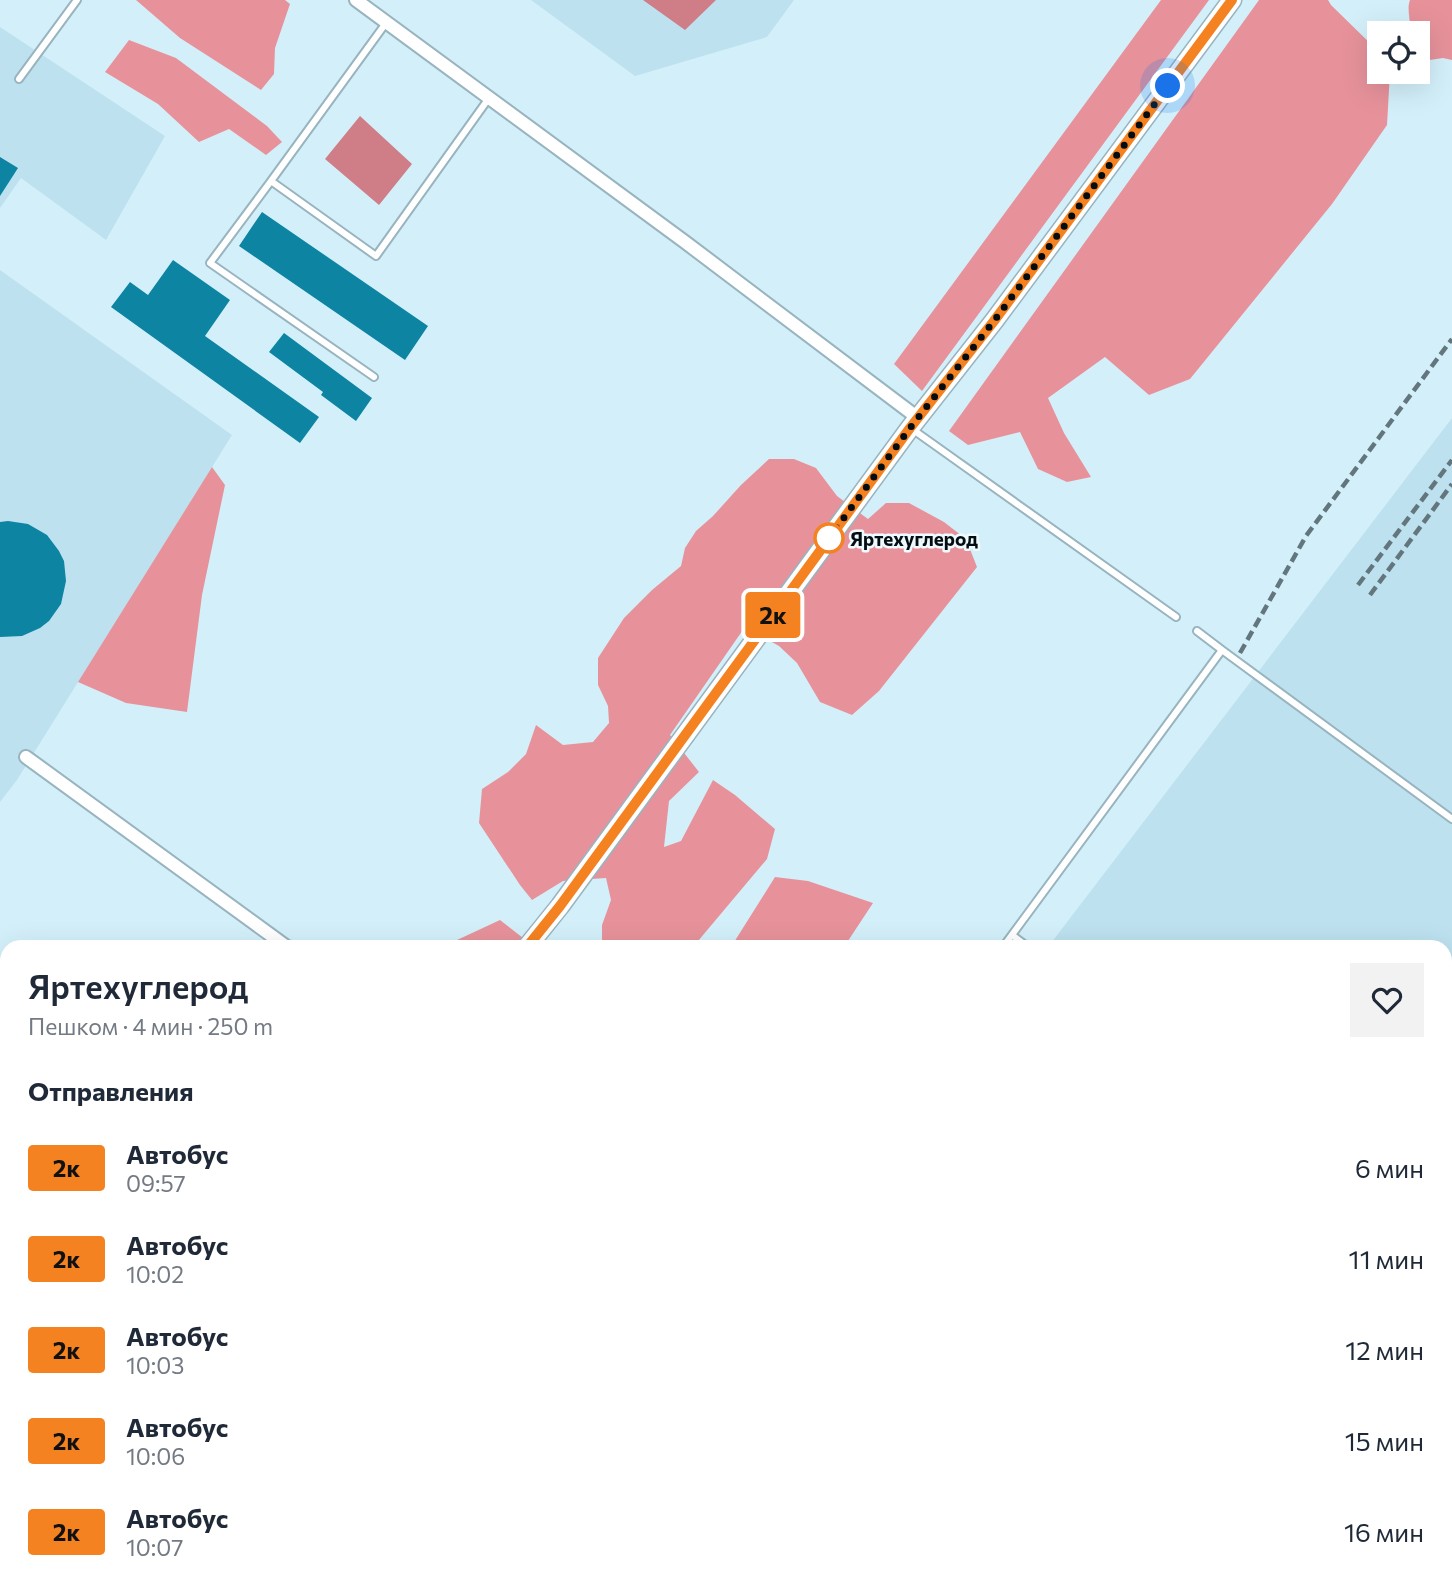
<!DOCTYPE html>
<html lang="ru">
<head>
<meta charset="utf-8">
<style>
	:root { --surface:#fff; --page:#f2f2f3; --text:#1f2937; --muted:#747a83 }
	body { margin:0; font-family:Commissioner,sans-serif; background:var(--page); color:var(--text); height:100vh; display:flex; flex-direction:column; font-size:26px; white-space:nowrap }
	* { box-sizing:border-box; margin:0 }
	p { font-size:23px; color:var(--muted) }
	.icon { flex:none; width:38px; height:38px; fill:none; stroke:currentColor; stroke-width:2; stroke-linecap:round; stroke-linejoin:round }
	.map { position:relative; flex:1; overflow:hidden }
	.details { position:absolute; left:0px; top:940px; width:1452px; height:653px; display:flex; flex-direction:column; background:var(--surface); border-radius:21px 21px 0 0; box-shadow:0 7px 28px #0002 }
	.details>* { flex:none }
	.badge { padding:0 14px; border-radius:5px; font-size:24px; line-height:46px }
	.tools { position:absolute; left:1367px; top:21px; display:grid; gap:14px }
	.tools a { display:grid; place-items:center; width:63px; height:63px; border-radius:0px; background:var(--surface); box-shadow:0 7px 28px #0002; font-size:35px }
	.you { position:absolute; width:35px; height:35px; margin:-18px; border:5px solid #fff; border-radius:50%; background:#1a73e8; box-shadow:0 0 0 10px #1a73e833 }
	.map>.badge { position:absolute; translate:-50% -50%; box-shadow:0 0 0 4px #fff }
	h2 { padding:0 28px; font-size:26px; line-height:63px }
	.round { display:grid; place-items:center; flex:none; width:74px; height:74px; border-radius:0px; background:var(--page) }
	.summary { display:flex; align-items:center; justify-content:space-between; height:119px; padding:0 28px }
	h1 { font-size:33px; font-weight:600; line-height:52px }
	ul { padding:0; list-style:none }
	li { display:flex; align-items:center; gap:21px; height:91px; padding:0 28px }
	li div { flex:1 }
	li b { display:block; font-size:26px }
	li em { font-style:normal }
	li .badge { min-width:77px; font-weight:700; text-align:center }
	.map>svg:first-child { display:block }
</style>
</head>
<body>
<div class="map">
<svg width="1452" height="1591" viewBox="0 0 1452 1591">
	<rect width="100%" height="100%" fill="#d3f0fa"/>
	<!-- built -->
	<path fill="#bde1ef" d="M531,0h263l-27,37 -132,39z
		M0,27l165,109 -59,104 -85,-62 -21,30z
		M0,270l232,165 -215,345 -17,22z
		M1452,418v1173h-896l4,-5h886v-639h-398z"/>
	<!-- forest -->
	<path fill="#e7929b" d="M136,0h149l5,4 -15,44 -1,26 -13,16 -81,-52z
		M1161,0h48l-287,391 -28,-27z
		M1259,0h69l3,5 48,47v20h11l-3,53 -55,79 -142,175 -41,16 -44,-38 -57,41 16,35 27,44 -24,5 -29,-13 -18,-37 -52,13 -19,-14z
		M1410,0h42v60l-9,-2 -20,3 -5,-3v-25h-9c3,-11 -3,-23 1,-33z
		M129,40l47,18 91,68 15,16 -16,13 -37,-26 -30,13 -41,-38 -53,-32z
		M769,459h25l22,9 21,28 31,23 18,-16h23l35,19 22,17 11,28 -98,124 -27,24 -32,-13 -23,-39 -18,-17 -34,-19 -75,108 29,37 -30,29 -5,46 17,-6 32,-61 22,15 40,34 -8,30 -74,88h-85l-6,-6v-16l9,-25 -5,-22 -43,3 -31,19 -12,-15 -41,-62 3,-34 26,-17 18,-18 10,-29 27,20 30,-3 16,-19 -1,-17 -10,-21v-27l26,-40 28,-28 29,-24 4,-18 11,-17 17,-15 28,-31z
		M212,467l13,18 -23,110 -15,117 -61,-9 -48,-21z
		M775,877l33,4 65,22 -29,44h-113z
		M500,920l23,18 -7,9h-74z"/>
	<!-- water -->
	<path fill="#cf7d86" d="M643,0h73l-31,30z
		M360,116l52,48 -33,41 -54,-46z"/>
	<!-- building -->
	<path fill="#0c84a2" d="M0,157l18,11 -18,28z
		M262,212l166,114 -23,34 -166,-114z
		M173,260l57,40 -25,36 114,81 -19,26 -189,-136 19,-25 18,13z
		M284,333l88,65 -16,23 -35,-26 2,-3 -54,-40z
		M8,521l20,3 19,11 12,16 5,10 2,20 -5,23 -12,17 -9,7 -18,8 -22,1v-115z"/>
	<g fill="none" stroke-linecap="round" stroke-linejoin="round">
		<defs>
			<path id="service" d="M386,23l-115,158 105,75 113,-158
				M19,79l58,-79
				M271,181l-61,82 164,114
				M912,429l264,188
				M1197,631l25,19
				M1012,935l16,12
				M1003,947l219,-297 230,169
				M1446,1189l6,-8
				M1446,1420l6,4
				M620,1586l8,5
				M1035,1586l1,5
				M1326,1586l8,5
				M528,1591l4,-5"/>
			<path id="minor" d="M356,0l329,242 233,176
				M26,757l261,190
				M0,1521l7,-3"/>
			<path id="secondary" d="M527,947l33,-41 350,-478 84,-107 238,-321
				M305,1586l2,5
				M237,1591l2,-5"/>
		</defs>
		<!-- service casing -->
		<use href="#service" stroke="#98b4be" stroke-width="10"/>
		<!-- minor casing -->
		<use href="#minor" stroke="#98b4be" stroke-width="16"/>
		<!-- secondary casing -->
		<use href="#secondary" stroke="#98b4be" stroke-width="21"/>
		<!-- service -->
		<use href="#service" stroke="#fff" stroke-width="6"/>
		<!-- minor -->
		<use href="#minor" stroke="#fff" stroke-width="12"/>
		<!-- secondary -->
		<use href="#secondary" stroke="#fff" stroke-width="18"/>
		<!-- rail -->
		<path stroke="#64767d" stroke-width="4.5" stroke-dasharray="10 5" stroke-linecap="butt" d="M1358,585l94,-125
			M1370,595l82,-111
			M1240,653l66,-117 146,-197"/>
	</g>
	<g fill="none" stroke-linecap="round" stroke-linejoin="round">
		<defs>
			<path id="line" d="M527,947l33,-41 350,-478 84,-107 238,-321"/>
		</defs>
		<!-- line casing -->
		<use href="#line" stroke="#fff" stroke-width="16"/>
		<!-- line -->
		<use href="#line" stroke="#f58220" stroke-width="10"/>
		<!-- walk -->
		<path stroke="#040d11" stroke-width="7" stroke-dasharray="0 12.6" d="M829,538l81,-110 84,-107 174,-235"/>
	</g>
	<!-- markers -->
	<circle fill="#fff" stroke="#f58220" stroke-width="3.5" cx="829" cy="538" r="14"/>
	<g text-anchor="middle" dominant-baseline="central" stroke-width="5" stroke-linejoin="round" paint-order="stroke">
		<!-- stop labels -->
		<g font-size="19" font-weight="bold" fill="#040d11" stroke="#eefafe" text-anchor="start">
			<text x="850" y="538">Яртехуглерод</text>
		</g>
	</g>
</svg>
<div class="tools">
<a><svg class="icon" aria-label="locate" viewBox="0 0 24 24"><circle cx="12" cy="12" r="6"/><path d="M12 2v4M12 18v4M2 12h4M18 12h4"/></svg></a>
</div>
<div class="you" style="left:1168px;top:86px"></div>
<b class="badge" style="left:773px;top:615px;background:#f58220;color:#111">2к</b>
<section class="details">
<div class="summary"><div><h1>Яртехуглерод</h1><p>Пешком · 4 мин · 250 m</p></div><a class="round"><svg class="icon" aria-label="heart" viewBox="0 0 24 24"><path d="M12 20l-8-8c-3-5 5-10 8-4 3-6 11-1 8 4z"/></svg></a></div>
<h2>Отправления</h2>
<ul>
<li><span class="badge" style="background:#f58220;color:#111">2к</span><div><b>Автобус</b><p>09:57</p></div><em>6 мин</em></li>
<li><span class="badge" style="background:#f58220;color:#111">2к</span><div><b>Автобус</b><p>10:02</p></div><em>11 мин</em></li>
<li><span class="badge" style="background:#f58220;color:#111">2к</span><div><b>Автобус</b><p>10:03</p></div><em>12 мин</em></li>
<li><span class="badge" style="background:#f58220;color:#111">2к</span><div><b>Автобус</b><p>10:06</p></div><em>15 мин</em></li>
<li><span class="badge" style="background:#f58220;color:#111">2к</span><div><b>Автобус</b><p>10:07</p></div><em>16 мин</em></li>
</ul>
</section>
</div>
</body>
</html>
